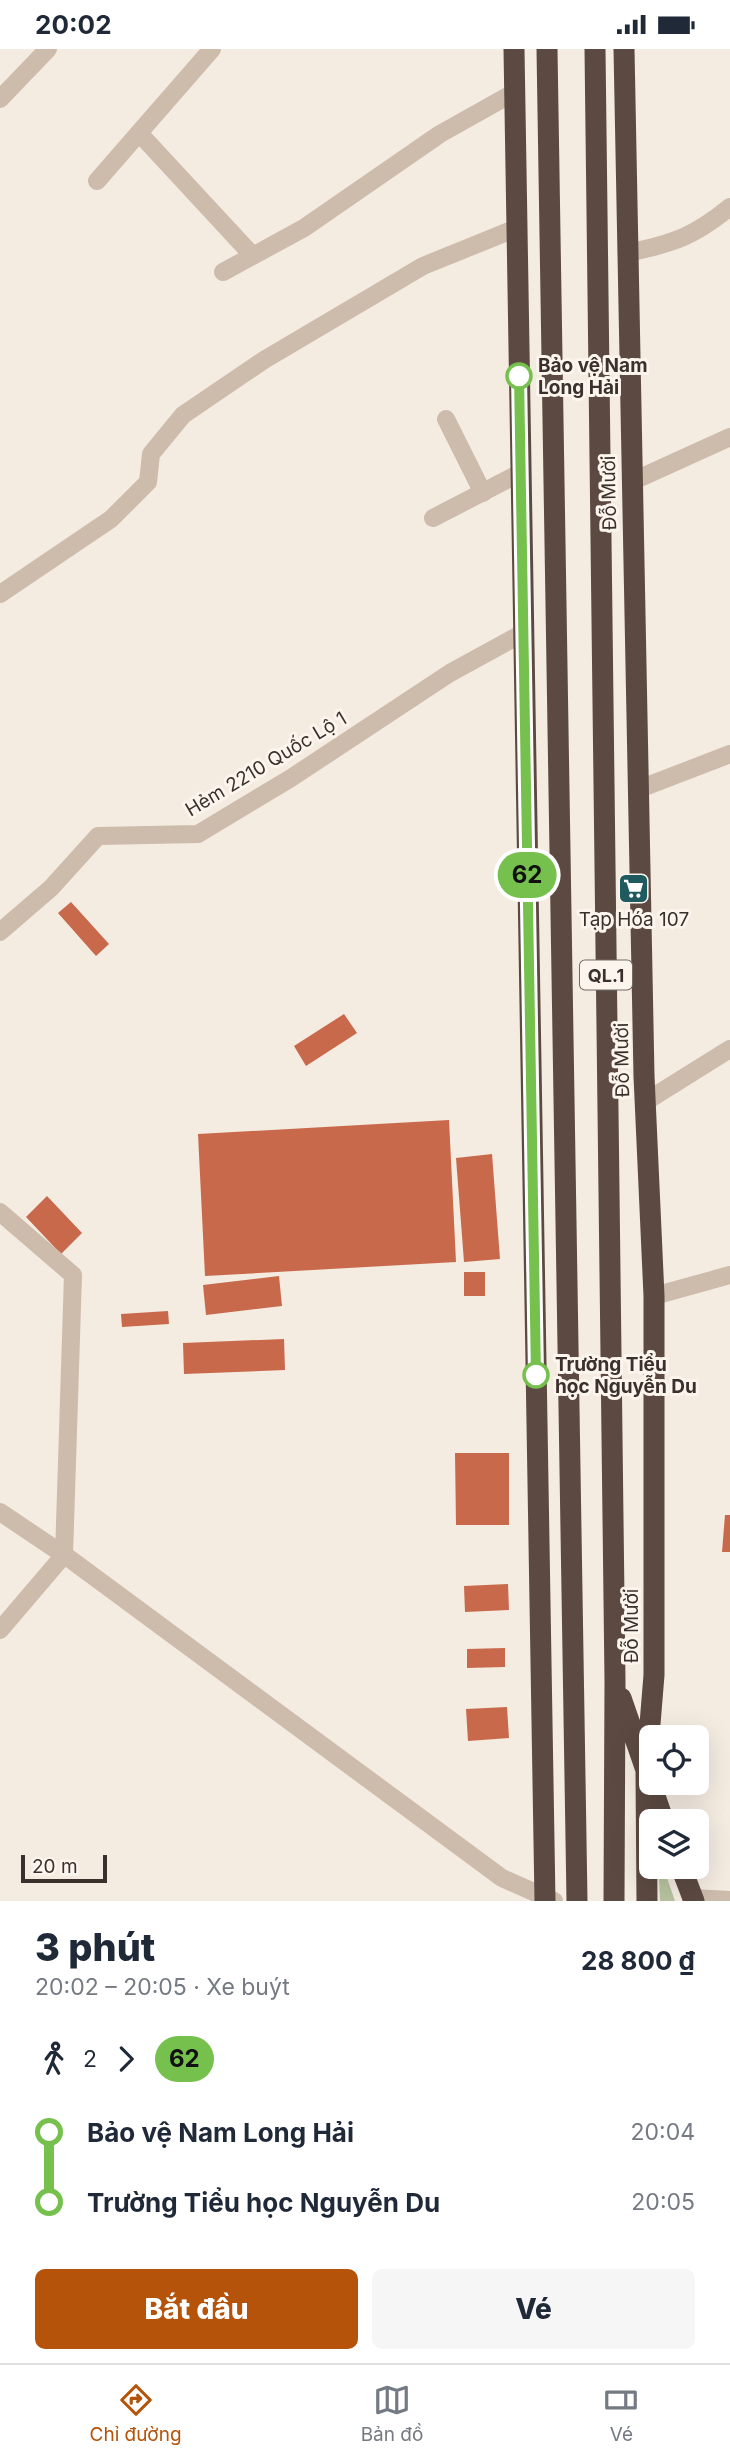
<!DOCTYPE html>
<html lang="vi">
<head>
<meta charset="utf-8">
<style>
	:root { --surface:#fff; --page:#f6f6f7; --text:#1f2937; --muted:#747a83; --line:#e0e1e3; --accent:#b45309 }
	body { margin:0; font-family:Inter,sans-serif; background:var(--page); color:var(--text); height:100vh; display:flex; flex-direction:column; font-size:26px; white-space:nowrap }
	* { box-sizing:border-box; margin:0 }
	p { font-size:23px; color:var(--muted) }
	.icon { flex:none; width:38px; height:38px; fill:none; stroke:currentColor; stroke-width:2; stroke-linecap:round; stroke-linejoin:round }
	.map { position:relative; height:1852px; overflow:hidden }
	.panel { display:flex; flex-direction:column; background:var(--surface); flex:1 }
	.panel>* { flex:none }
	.badge { padding:0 14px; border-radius:23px; font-size:24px; line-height:46px }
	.fabs { position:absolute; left:639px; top:1676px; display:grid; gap:14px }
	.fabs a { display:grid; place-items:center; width:70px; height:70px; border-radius:10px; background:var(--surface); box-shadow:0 7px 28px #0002; font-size:35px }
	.scale { position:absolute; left:21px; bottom:18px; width:86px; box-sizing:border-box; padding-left:7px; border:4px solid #3b302b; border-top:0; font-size:19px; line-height:24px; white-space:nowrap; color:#3b302b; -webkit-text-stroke:5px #fbf5ee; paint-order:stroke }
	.map>.badge { position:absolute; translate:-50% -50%; box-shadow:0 0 0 4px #fff }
	.legs { display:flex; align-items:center; gap:10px; height:77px; padding:0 35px; font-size:23px }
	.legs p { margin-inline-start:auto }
	.headline { display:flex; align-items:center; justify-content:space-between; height:119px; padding:0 35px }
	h1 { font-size:38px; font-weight:800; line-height:52px }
	.cta { display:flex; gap:14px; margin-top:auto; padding:14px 35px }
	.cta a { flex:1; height:80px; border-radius:10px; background:var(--accent); color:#fff; font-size:28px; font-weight:800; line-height:80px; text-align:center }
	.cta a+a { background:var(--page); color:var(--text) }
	ul { padding:0 35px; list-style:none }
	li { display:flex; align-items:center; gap:24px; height:70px; font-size:26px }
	li i { display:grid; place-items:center; width:10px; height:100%; margin:0 9px; background:currentColor }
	li i::after { content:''; width:18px; height:18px; margin:-9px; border:5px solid; border-radius:50%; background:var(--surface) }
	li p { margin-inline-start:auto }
	li:first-child i { background:linear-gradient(#0000 50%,currentColor 0) }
	li:last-child i { background:linear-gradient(currentColor 50%,#0000 0) }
	.status { display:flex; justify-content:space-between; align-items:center; height:49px; padding:0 35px; background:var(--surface); direction:ltr }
	.status svg { height:19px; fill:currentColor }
	.tabs { display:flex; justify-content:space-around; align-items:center; height:98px; border-top:2px solid var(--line); background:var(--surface); font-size:19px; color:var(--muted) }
	.tabs a { display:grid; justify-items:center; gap:4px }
	.tabs .active { color:var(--accent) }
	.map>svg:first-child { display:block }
</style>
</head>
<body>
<div class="status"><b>20:02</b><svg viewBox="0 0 49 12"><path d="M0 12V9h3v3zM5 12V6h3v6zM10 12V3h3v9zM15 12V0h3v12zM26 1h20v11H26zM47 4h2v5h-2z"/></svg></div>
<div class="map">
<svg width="730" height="1852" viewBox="0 0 730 1852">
	<rect width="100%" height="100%" fill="#f4ebe1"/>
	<!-- green -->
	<path fill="#b8c4a0" d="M666,1826l9,26h-15l-1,-23z"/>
	<!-- building -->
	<path fill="#c8694b" d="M71,853l38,42 -13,12 -38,-43z
		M344,965l13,19 -51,33 -12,-20z
		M449,1071l7,142 -251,14 -7,-142z
		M492,1105l8,105 -36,3 -8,-104z
		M47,1147l35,37 -21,21 -35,-37z
		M464,1223h21v24h-21z
		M279,1227l3,30 -76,9 -3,-30z
		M168,1262l1,13 -47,3 -1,-13z
		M284,1290l1,31 -101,4 -1,-31z
		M455,1404h54v72h-53z
		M725,1466h5v37h-8z
		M508,1535l1,26 -44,2 -1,-26z
		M505,1599v19l-38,1v-19z
		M507,1658l2,31 -41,3 -2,-32z"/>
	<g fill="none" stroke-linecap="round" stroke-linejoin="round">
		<!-- minor -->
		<path stroke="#cdbbac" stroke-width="18" d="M0,50l48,-50
			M140,85l113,122
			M97,132l115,-132
			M628,204c46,-10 65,-16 102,-46
			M223,223l81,-44 136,-94 75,-42
			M446,370l37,74
			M631,433l99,-45
			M433,469l87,-45
			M0,545l111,-75 37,-37 3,-28 32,-39 81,-55 159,-94 94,-38
			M639,740l91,-35
			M0,883l51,-44 47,-52 100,-2 93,-56 159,-105 73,-40
			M645,1053l85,-53
			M0,1163l73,63 -9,280 -64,75
			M654,1247l76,-21
			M0,1463l70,47 432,319 52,23
			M693,1849l37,2"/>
		<!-- highway -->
		<path stroke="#5c4a42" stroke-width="21" d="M514,0l31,1852
			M547,0l30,1852
			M595,0l20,1632 -1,220
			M624,0l20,1027 10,220v379l-8,98 1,128
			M621,1649l43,124
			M681,1818l13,34"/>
	</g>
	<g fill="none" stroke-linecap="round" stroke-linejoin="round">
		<defs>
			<path id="line-1" d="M519,327l17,999"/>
		</defs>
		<!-- line-1 casing -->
		<use href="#line-1" stroke="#fff" stroke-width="16"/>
		<!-- line-1 -->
		<use href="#line-1" stroke="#76c04d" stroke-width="10"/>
	</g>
	<!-- icons -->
	<defs>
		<symbol id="supermarket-square" viewBox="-11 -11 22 22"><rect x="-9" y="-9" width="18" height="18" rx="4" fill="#1f5a5e" stroke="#fbf5ee"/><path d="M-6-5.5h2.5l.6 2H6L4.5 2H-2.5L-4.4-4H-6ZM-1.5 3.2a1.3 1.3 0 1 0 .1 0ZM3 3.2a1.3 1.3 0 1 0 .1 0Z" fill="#fff"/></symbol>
	</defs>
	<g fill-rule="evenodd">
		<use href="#supermarket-square" x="616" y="822" width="35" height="35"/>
	</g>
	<!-- markers -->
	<g fill="#fff" stroke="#76c04d" stroke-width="3.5">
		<circle cx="519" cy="327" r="12"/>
		<circle cx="536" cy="1326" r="12"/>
	</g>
	<g text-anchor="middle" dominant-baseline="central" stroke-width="6" stroke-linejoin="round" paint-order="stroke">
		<!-- shield labels -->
		<rect fill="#fbf5ee" stroke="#756b66" stroke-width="2" x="580" y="911.5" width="52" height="29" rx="5"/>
		<g font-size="18" font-weight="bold" fill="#3b302b">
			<text x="606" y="926">QL.1</text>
		</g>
		<!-- stop labels -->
		<g font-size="19" font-weight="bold" fill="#3b302b" stroke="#fbf5ee" text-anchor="start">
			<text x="538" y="316">Bảo vệ Nam<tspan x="538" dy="22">Long Hải</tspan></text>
			<text x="555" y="1315">Trường Tiểu<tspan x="555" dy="22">học Nguyễn Du</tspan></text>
		</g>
		<!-- street labels -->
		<g font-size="19" fill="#3b302b" stroke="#fbf5ee">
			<text transform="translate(609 444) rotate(-91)">Đỗ Mười</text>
			<text transform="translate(266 715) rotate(-31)">Hẻm 2210 Quốc Lộ 1</text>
			<text transform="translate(622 1011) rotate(-91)">Đỗ Mười</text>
			<text transform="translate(631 1577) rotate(-90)">Đỗ Mười</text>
		</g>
		<!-- poi labels -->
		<g font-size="19" fill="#3b302b" stroke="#fbf5ee">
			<text x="634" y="870">Tạp Hóa 107</text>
		</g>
	</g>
</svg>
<div class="fabs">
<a><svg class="icon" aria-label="locate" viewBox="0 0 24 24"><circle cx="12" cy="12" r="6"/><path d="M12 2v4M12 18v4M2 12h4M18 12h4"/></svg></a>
<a><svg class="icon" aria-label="layers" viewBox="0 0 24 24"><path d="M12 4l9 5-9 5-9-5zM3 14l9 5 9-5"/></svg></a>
</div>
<div class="scale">20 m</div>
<b class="badge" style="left:527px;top:826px;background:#76c04d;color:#111">62</b>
</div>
<section class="panel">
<div class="headline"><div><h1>3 phút</h1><p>20:02 – 20:05 · Xe buýt</p></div><b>28 800 ₫</b></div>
<div class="legs"><svg class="icon" aria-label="walk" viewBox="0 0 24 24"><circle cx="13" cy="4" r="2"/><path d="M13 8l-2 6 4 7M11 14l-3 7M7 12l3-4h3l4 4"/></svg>2<svg class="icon" aria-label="forward" viewBox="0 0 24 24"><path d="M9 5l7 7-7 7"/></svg><b class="badge" style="background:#76c04d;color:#111">62</b></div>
<ul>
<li><i style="color:#76c04d"></i><b>Bảo vệ Nam Long Hải</b><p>20:04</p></li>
<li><i style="color:#76c04d"></i><b>Trường Tiểu học Nguyễn Du</b><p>20:05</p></li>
</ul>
<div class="cta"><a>Bắt đầu</a><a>Vé</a></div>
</section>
<nav class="tabs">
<a class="active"><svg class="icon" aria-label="directions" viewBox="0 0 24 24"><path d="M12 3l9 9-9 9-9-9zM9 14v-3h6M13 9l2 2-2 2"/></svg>Chỉ đường</a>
<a><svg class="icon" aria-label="map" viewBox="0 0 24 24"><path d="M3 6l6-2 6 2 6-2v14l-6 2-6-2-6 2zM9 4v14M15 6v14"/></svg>Bản đồ</a>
<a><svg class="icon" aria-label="tickets" viewBox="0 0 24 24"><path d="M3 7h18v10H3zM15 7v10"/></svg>Vé</a>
</nav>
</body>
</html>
